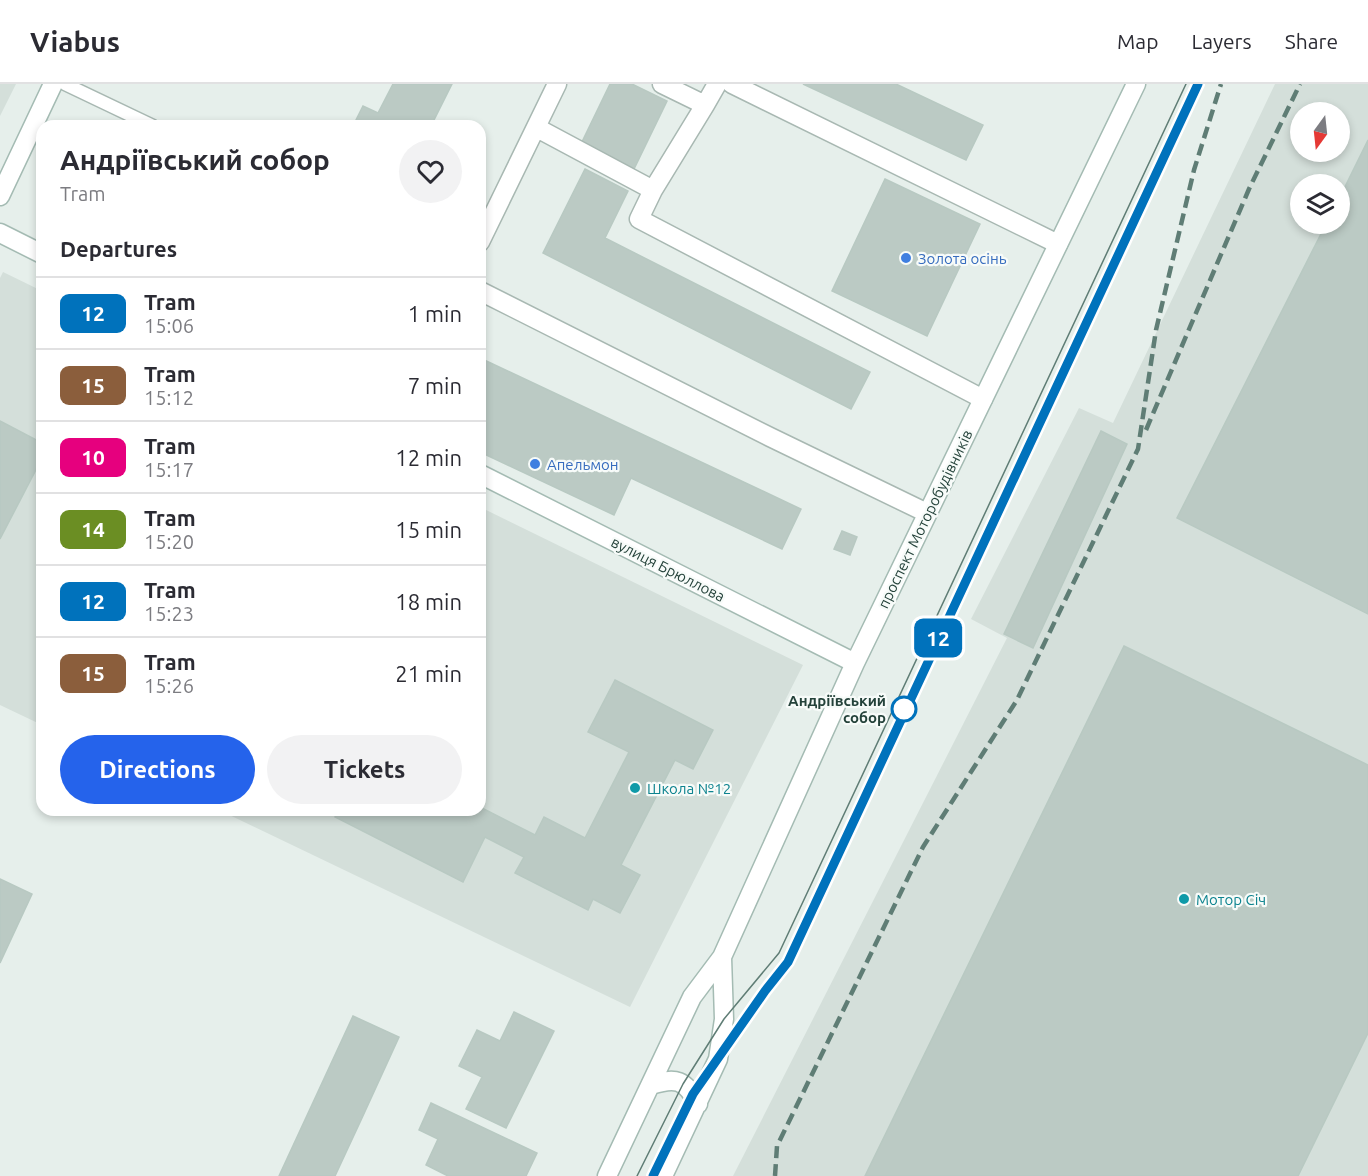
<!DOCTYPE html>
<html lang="en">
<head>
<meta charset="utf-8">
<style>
	:root { --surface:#fff; --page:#f2f2f3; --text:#2b2b33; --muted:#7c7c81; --line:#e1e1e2; --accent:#2563eb }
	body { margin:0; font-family:Ubuntu,sans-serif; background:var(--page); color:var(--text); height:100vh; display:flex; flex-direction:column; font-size:22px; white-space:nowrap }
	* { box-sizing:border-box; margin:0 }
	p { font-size:20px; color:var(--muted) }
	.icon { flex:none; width:33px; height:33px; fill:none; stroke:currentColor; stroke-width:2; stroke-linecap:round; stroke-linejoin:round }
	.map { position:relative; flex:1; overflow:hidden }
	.drawer { position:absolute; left:36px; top:36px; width:450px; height:696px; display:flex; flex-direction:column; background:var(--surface); border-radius:18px; box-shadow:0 3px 9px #0003 }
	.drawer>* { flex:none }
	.badge { padding:0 12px; border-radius:9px; font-size:21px; line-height:39px }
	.needle { width:39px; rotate:195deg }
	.tools { position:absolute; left:1290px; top:18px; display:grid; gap:12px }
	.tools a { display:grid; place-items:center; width:60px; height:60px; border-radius:50%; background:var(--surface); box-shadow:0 3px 9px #0003; font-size:30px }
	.map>.badge { position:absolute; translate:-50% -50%; box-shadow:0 0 0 3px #fff }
	h2 { padding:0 24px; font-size:22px; line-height:54px }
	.round { display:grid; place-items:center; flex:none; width:63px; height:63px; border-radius:32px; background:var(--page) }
	.headline { display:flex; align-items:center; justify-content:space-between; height:102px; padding:0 24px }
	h1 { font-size:28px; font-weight:700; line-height:45px }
	.button { display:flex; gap:12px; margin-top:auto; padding:12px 24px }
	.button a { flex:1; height:69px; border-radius:36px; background:var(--accent); color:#fff; font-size:24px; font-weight:700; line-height:69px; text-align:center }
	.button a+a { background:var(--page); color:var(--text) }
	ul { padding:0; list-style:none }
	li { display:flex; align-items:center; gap:18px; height:72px; padding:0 24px; border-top:2px solid var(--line) }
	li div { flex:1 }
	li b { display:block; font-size:22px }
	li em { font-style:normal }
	li .badge { min-width:66px; font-weight:700; text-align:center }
	header { display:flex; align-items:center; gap:36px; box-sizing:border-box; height:84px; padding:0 30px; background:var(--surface); border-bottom:2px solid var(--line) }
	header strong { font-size:28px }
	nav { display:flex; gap:33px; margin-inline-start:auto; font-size:21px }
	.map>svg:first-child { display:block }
</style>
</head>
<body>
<header>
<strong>Viabus</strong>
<nav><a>Map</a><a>Layers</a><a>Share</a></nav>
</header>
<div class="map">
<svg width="1368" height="1092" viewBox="0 0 1368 1092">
	<rect width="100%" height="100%" fill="#e6efeb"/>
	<!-- built -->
	<path fill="#d4dfda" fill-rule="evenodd" d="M0,0h16l-16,32z
		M1275,0h93v1092h-635l274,-538 -36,-19 108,-211 34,15zM1300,28h40v40h-40zM1300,100h40v40h-40z
		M3,188l39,19v434l-42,-20v-427z
		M480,423l323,158 -173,342 -411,-197h261z"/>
	<!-- building -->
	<path fill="#bbcac4" stroke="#b8c9c2" stroke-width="1.5" d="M393,0h59l-21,42h-78l10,-20 15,7z
		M610,0h22l35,17 -33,68 -53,-25z
		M803,0h93l87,41 -17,35z
		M1368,56v474l-191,-96 149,-294h14v-27z
		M585,85l43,22 -23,47 265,134 -19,37 -308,-156z
		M885,95l95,45 -53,112 -95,-45z
		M480,274l321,151 -19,40 -151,-71 -17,37 -134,-63z
		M0,337l42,22v15l-42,81z
		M1101,347l26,13 -94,204 -29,-14z
		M842,447l15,6 -7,18 -16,-6z
		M1124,562l244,119v268l-70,143h-433z
		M615,596l98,50 -20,39 -18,-9 -54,105 19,10 -20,38 -27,-14 -5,11 -73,-37 9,-16 -39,-20 -22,45 -128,-65 4,-7h141v-3l55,28 9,-18 41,21 44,-86 -41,-20z
		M0,795l32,15 -32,69z
		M514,928l40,19 -48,97 -40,-19 16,-32 -23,-11 18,-36 23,11z
		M353,932l46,21 -37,81 -27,58h-56z
		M431,1019l106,50 -11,23h-78l-22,-11 12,-26 -19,-9z"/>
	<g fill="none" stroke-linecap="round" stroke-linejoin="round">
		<defs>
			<path id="lane" d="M65,0l88,42"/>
			<path id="street" d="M662,0l43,21 12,-21
				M732,0l326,160
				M537,44l116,62 -14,29 344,180
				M653,106l52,-85
				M480,158l77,-158
				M480,207l290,146 157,76"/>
			<path id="secondary" d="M0,112l53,-112
				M0,149l42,21
				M480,390l375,189
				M651,1001c25,-8 34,-6 47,19
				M607,1092l85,-179 30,-40 133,-294 281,-579
				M663,1092l55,-117 6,-40 -2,-62"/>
		</defs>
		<!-- lane casing -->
		<use href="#lane" stroke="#a8b8b2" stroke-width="15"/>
		<!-- street casing -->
		<use href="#street" stroke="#a8b8b2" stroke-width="21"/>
		<!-- secondary casing -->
		<use href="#secondary" stroke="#a4bbb3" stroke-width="21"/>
		<!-- lane -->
		<use href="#lane" stroke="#fff" stroke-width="12"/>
		<!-- street -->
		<use href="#street" stroke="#fff" stroke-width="18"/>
		<!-- secondary -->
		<use href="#secondary" stroke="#fff" stroke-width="18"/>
		<!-- tram -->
		<path stroke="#5f7d75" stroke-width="1.5" d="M637,1092l46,-92 41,-65 55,-66 407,-869
			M653,1092l40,-82 72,-103 23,-29 410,-878"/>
		<!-- rail -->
		<path stroke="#5f7d75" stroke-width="4.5" stroke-dasharray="12 6" stroke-linecap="butt" d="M1146,346l103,-241 51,-105
			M775,1092l2,-30 146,-299 94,-147 121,-251 18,-119 38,-160 27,-86"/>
	</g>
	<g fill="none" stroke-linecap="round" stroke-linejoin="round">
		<defs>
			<path id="line" d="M653,1092l40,-82 72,-103 23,-29 410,-878"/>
		</defs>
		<!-- line casing -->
		<use href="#line" stroke="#fff" stroke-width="14"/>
		<!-- line -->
		<use href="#line" stroke="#0072bc" stroke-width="9"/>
	</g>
	<!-- markers -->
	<g fill="#3f7fe0" stroke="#f7fbf9" stroke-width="2">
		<circle cx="906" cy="174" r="6"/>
		<circle cx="535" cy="380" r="6"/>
	</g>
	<circle fill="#fff" stroke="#0072bc" stroke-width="3" cx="904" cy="625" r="12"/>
	<g fill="#0f9aa8" stroke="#f7fbf9" stroke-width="2">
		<circle cx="635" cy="704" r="6"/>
		<circle cx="1184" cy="815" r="6"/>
	</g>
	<g text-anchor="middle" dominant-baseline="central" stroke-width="4.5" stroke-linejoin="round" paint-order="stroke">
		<!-- shop labels -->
		<g font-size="15" fill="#366cbe" stroke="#f7fbf9" text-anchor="start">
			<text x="918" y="174">Золота осінь</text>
			<text x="547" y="380">Апельмон</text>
		</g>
		<!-- street labels -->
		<g font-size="15" fill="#24423a" stroke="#f7fbf9">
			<text transform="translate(925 435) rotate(-64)">проспект Моторобудівників</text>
			<text transform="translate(668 485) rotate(27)">вулиця Брюллова</text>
		</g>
		<!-- stop labels -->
		<g font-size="15" font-weight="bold" fill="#24423a" stroke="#f7fbf9" text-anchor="end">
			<text x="886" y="616">Андріївський<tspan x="886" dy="17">собор</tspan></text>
		</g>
		<!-- culture labels -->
		<g font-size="15" fill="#0d838f" stroke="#f7fbf9" text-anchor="start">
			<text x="647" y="704">Школа №12</text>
			<text x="1196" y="815">Мотор Січ</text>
		</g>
	</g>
</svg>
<div class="tools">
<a><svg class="needle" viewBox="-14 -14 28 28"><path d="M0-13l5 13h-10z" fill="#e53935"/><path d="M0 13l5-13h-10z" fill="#7c7c81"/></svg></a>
<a><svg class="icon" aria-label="layers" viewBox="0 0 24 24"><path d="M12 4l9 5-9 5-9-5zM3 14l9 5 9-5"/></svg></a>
</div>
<b class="badge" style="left:938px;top:554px;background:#0072bc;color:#fff">12</b>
<section class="drawer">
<div class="headline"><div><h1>Андріївський собор</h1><p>Tram</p></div><a class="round"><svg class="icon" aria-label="heart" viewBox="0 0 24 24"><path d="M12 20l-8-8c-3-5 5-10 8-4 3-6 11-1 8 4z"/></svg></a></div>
<h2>Departures</h2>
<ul>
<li><span class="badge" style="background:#0072bc;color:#fff">12</span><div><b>Tram</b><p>15:06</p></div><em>1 min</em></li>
<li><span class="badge" style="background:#8b5e3c;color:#fff">15</span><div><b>Tram</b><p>15:12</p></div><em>7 min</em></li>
<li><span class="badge" style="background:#e6007e;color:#fff">10</span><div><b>Tram</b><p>15:17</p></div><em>12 min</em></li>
<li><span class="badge" style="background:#6b8e23;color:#fff">14</span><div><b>Tram</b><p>15:20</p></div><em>15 min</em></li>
<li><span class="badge" style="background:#0072bc;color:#fff">12</span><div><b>Tram</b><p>15:23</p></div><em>18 min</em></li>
<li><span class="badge" style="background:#8b5e3c;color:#fff">15</span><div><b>Tram</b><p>15:26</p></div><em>21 min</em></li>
</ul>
<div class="button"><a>Directions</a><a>Tickets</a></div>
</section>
</div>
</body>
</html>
